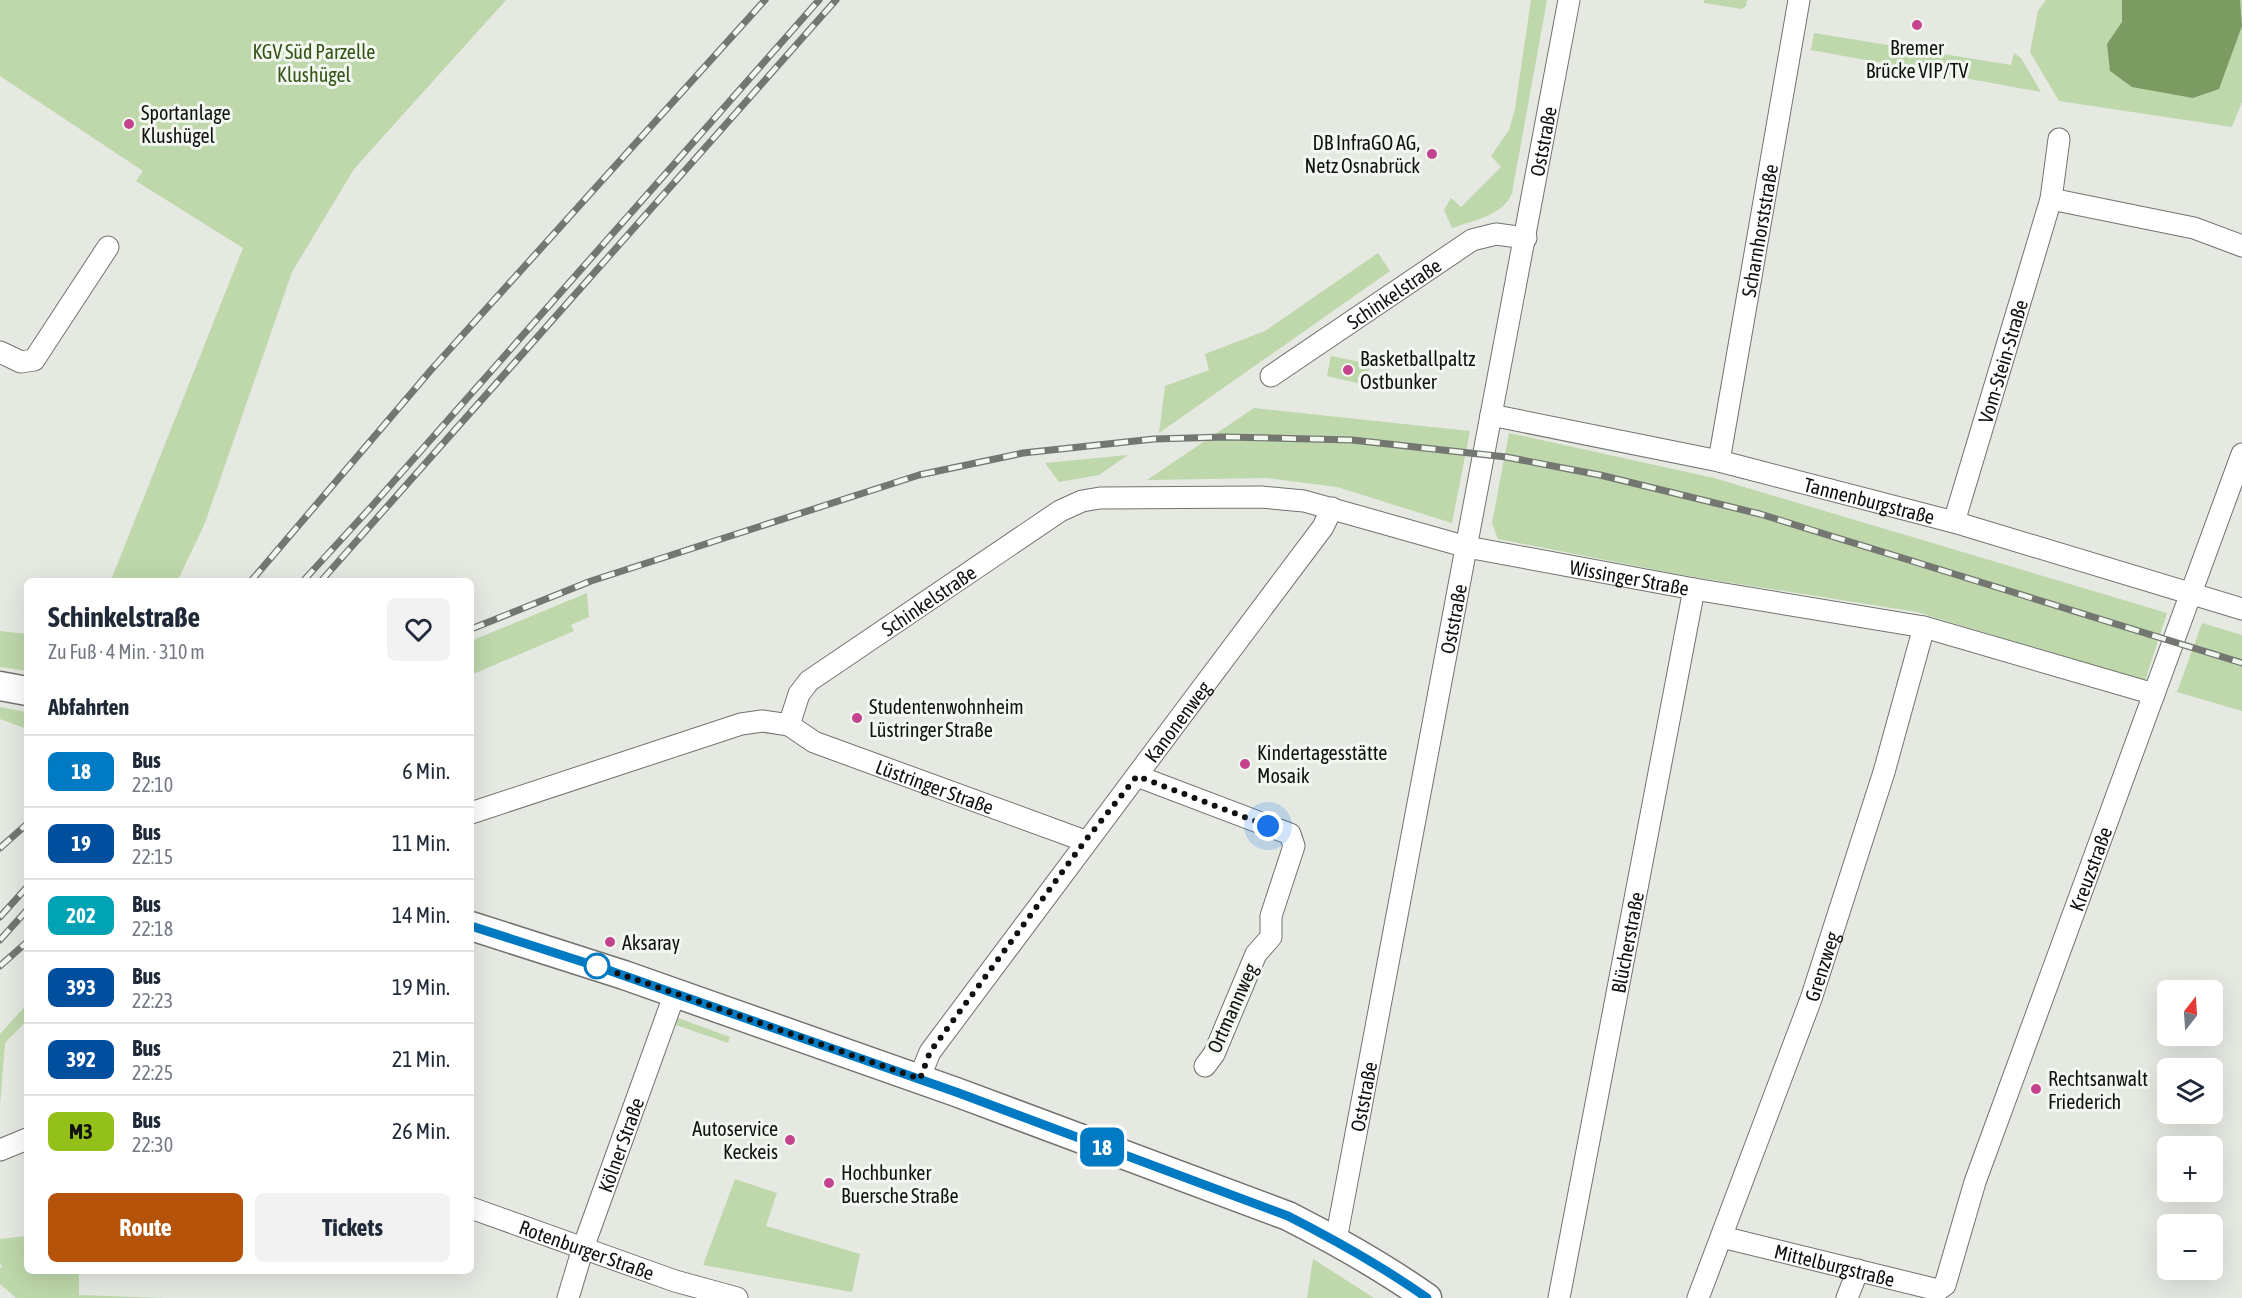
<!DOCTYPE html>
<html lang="de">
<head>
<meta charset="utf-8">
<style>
	:root { --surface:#fff; --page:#f2f2f3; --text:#1f2937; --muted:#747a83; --line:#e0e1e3; --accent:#b45309 }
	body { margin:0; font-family:"Asap Condensed",sans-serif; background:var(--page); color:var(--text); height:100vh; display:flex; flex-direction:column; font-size:22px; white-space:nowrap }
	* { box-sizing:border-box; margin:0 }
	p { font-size:20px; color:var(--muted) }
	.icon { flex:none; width:33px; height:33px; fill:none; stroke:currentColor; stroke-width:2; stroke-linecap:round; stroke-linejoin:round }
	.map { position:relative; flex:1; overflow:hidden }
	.sheet { position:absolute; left:24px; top:578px; width:450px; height:696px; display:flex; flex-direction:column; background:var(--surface); border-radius:9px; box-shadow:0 6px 24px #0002 }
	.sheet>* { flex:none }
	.badge { padding:0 12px; border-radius:9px; font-size:21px; line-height:39px }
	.needle { width:39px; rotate:17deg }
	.buttons { position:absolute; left:2157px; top:980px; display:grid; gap:12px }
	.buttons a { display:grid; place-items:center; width:66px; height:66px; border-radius:9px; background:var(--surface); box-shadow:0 6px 24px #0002; font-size:30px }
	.you { position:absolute; width:30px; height:30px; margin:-15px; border:4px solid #fff; border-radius:50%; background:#1a73e8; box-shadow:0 0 0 9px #1a73e833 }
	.map>.badge { position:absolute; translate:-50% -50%; box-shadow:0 0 0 3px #fff }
	h2 { padding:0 24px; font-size:22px; line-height:54px }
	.round { display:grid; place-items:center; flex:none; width:63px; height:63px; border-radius:9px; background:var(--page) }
	.headline { display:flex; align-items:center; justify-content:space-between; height:102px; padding:0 24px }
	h1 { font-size:28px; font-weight:700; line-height:45px }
	.action { display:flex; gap:12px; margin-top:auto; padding:12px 24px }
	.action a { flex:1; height:69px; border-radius:9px; background:var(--accent); color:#fff; font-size:24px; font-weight:700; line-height:69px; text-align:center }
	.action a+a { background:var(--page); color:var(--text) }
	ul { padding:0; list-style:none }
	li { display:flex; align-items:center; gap:18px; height:72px; padding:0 24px; border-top:2px solid var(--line) }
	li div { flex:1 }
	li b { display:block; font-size:22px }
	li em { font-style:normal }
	li .badge { min-width:66px; font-weight:700; text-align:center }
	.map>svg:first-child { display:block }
</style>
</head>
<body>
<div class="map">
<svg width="2242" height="1298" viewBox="0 0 2242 1298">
	<rect width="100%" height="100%" fill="#e5e9e2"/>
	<!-- green -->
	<path fill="#bed7ab" d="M0,0h506l-152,169 -62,103 -87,251 -27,57h-67l132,-332 -107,-67 7,-10 -143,-95z
		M1531,0h16l-35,193c-9,23 -38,27 -60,35l-8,-18 7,-12 10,9 40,-40 -10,-11 18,-26 6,-21z
		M1704,0h43l-1,6 -4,3 -38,-6z
		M2046,0h196v102l-10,25 -173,-26 -29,-49 8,-41z
		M1814,33l197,32 3,-12 7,5 20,34 -230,-42z
		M1378,253l12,18 -231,162 6,-47 44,-16 -4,-16 60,-23z
		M1331,356l39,8 -4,21 -39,-9z
		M1254,408l216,23 -18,92 -115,-36 -70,-9 -120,2z
		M1509,433l205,45 453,135 -22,68 -228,-69 -235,-37 -184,-36 -6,-16z
		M1128,455l-29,20 -40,7 -14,-19z
		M587,593l2,24 -18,8 3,6 -103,44v-34z
		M2202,623l40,12v76l-65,-19z
		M0,631l27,3v37l-27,-4z
		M0,707l27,5v17l-27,-10z
		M27,1004v16l-22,23 -5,62v-71z
		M678,1018l52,19 -2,6 -52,-18z
		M27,1163v107l52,1v24l85,3h-148l-16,-14v-15l2,-3 -2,-2v-25l26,-3 -2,-72z
		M735,1179l42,14 -11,33 94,28 -8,38 -149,-27z
		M1313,1259l61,39h-67z"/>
	<!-- water -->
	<path fill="#7b9b62" d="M2122,0h118l2,26 -23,63 -26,9 -61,-11 -22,-16 -3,-27 15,-22z"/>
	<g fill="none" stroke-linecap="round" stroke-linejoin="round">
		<defs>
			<g id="street">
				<path d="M2051,199l143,29 48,18"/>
				<path d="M0,352l21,10 13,-2 74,-113"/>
				<path id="s1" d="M1271,376l201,-136 24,-6 30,4"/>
				<path id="s2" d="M1491,415l228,46 235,61 288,87"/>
				<path id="s3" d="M1719,461l80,-461"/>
				<path id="s4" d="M1954,522l97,-323 8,-60"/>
				<path id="s5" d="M789,725l25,17 271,99"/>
				<path d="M1137,776l153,58 4,12 -23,70v21l-15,17 -42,100 -9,12"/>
				<path id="s6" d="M471,813l270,-89 21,-3 27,4 10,-31 10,-13 251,-170 22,-10 18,-3 161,-1 43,4 163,46 227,42 230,38 230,67"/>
				<path id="s7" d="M919,1079l11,-27c130,-176 262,-350 393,-525l9,-19"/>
				<path d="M0,1150l27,-11"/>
				<path id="s8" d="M471,1208l204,73 62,17"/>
				<path id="s9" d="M1722,1237l216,53 7,-5 30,-103 267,-728"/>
				<path id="s10" d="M1336,1240l233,-1240"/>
				<path id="s11" d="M568,1298l15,-50 92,-255"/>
				<path id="s12" d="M1559,1298l135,-709"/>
				<path id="s13" d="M1698,1298l113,-299 73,-227 40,-145"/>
				<path d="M1847,1298l11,-28"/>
			</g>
			<path id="secondary" d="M0,686l27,5
				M471,926l153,49 332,117 332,124c49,25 94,50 139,82"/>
		</defs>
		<!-- street casing -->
		<use href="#street" stroke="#71746e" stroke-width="23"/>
		<!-- secondary casing -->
		<use href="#secondary" stroke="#71746e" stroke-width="31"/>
		<!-- street -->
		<use href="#street" stroke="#fff" stroke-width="21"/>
		<!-- secondary -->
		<use href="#secondary" stroke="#fff" stroke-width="28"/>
		<defs>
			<path id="rail" d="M252,580l179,-210 334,-370
				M304,580l68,-74 447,-506
				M322,580l514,-580
				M471,629l120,-48 328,-106 104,-22 131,-14 71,-2 127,3 154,17 94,18 160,39 482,149
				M0,848l27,-24
				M0,917l27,-30
				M0,940l27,-30
				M0,966l27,-24"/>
		</defs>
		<!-- rail casing -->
		<use href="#rail" stroke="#737671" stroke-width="7"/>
		<!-- rail -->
		<use href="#rail" stroke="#f2f7ef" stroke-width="4.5" stroke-dasharray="14" stroke-linecap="butt"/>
	</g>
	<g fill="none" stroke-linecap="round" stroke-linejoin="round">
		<defs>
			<path id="line" d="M471,926l134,43 351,123 332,124c49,25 94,50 139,82"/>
		</defs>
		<!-- line casing -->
		<use href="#line" stroke="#fff" stroke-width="14"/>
		<!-- line -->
		<use href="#line" stroke="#007ac3" stroke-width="9"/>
		<!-- walk -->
		<path stroke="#111210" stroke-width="6" stroke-dasharray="0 10.8" d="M597,966l323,113 10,-27 155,-211 52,-65 131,50"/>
	</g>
	<!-- markers -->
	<g fill="#c4438e" stroke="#f2f7ef" stroke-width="2">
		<circle cx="1917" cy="25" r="6"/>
		<circle cx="129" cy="124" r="6"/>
		<circle cx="1432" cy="154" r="6"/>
		<circle cx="1348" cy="370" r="6"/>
		<circle cx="857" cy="718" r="6"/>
		<circle cx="1245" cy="764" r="6"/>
		<circle cx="610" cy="942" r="6"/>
		<circle cx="2036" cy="1089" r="6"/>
		<circle cx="790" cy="1140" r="6"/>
		<circle cx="829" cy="1183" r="6"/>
	</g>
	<circle fill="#fff" stroke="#007ac3" stroke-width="3" cx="597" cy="966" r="12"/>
	<g text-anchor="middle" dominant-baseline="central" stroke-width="6" stroke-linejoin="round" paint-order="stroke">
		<!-- poi labels -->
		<g font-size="20" fill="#111210" stroke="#f2f7ef" text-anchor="start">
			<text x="1917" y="47" text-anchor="middle">Bremer<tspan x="1917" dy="23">Brücke VIP/TV</tspan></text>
			<text x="141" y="112">Sportanlage<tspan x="141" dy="23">Klushügel</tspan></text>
			<text x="1420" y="142" text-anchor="end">DB InfraGO AG,<tspan x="1420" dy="23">Netz Osnabrück</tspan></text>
			<text x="1360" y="358">Basketballpaltz<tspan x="1360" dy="23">Ostbunker</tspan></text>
			<text x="869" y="706">Studentenwohnheim<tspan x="869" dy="23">Lüstringer Straße</tspan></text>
			<text x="1257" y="752">Kindertagesstätte<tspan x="1257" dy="23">Mosaik</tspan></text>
			<text x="622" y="942">Aksaray</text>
			<text x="2048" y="1078">Rechtsanwalt<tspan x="2048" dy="23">Friederich</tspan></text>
			<text x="778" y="1128" text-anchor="end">Autoservice<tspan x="778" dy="23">Keckeis</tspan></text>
			<text x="841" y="1172">Hochbunker<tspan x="841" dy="23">Buersche Straße</tspan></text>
		</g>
		<!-- park labels -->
		<g font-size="20" fill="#355317" stroke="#f2f7ef">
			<text x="314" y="51">KGV Süd Parzelle<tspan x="314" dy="23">Klushügel</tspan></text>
		</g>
		<!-- street labels -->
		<g font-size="20" fill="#111210" stroke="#f2f7ef">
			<text stroke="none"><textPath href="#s10" startOffset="1118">Oststraße</textPath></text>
			<text stroke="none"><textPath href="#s3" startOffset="234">Scharnhorststraße</textPath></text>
			<text stroke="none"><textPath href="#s1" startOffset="148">Schinkelstraße</textPath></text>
			<text stroke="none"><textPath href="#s4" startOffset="168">Vom-Stein-Straße</textPath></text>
			<text stroke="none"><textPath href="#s2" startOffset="388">Tannenburgstraße</textPath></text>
			<text stroke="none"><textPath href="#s6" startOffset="1266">Wissinger Straße</textPath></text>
			<text stroke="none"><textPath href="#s6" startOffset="526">Schinkelstraße</textPath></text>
			<text stroke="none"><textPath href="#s10" startOffset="632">Oststraße</textPath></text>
			<text stroke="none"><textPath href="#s7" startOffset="442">Kanonenweg</textPath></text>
			<text stroke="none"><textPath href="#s5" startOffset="159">Lüstringer Straße</textPath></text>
			<text stroke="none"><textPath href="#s9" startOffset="672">Kreuzstraße</textPath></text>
			<text stroke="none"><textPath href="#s12" startOffset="362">Blücherstraße</textPath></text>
			<text stroke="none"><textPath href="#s13" startOffset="354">Grenzweg</textPath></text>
			<text transform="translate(1232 1008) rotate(-66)">Ortmannweg</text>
			<text stroke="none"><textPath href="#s10" startOffset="146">Oststraße</textPath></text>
			<text stroke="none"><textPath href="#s11" startOffset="162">Kölner Straße</textPath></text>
			<text stroke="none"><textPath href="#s8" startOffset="123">Rotenburger Straße</textPath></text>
			<text stroke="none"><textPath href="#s9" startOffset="116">Mittelburgstraße</textPath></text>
		</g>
	</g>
</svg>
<div class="buttons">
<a><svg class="needle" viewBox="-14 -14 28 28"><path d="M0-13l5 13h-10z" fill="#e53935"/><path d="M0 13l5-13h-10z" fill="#747a83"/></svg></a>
<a><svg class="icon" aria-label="layers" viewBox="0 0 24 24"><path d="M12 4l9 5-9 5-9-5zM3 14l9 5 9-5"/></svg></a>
<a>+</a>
<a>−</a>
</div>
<div class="you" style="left:1268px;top:826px"></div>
<b class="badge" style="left:1102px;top:1147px;background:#007ac3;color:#fff">18</b>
<section class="sheet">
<div class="headline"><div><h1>Schinkelstraße</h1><p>Zu Fuß · 4 Min. · 310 m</p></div><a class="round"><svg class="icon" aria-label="heart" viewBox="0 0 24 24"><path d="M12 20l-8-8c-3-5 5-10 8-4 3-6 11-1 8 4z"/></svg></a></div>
<h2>Abfahrten</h2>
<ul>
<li><span class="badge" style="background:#007ac3;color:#fff">18</span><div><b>Bus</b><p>22:10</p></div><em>6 Min.</em></li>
<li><span class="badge" style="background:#004e9e;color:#fff">19</span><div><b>Bus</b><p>22:15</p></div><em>11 Min.</em></li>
<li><span class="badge" style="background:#00a3b4;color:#fff">202</span><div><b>Bus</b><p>22:18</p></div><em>14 Min.</em></li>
<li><span class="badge" style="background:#004f9f;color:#fff">393</span><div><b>Bus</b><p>22:23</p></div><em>19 Min.</em></li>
<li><span class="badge" style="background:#004f9f;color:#fff">392</span><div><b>Bus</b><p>22:25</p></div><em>21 Min.</em></li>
<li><span class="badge" style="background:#94c119;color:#111">M3</span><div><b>Bus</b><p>22:30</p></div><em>26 Min.</em></li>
</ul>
<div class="action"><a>Route</a><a>Tickets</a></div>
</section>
</div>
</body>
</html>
